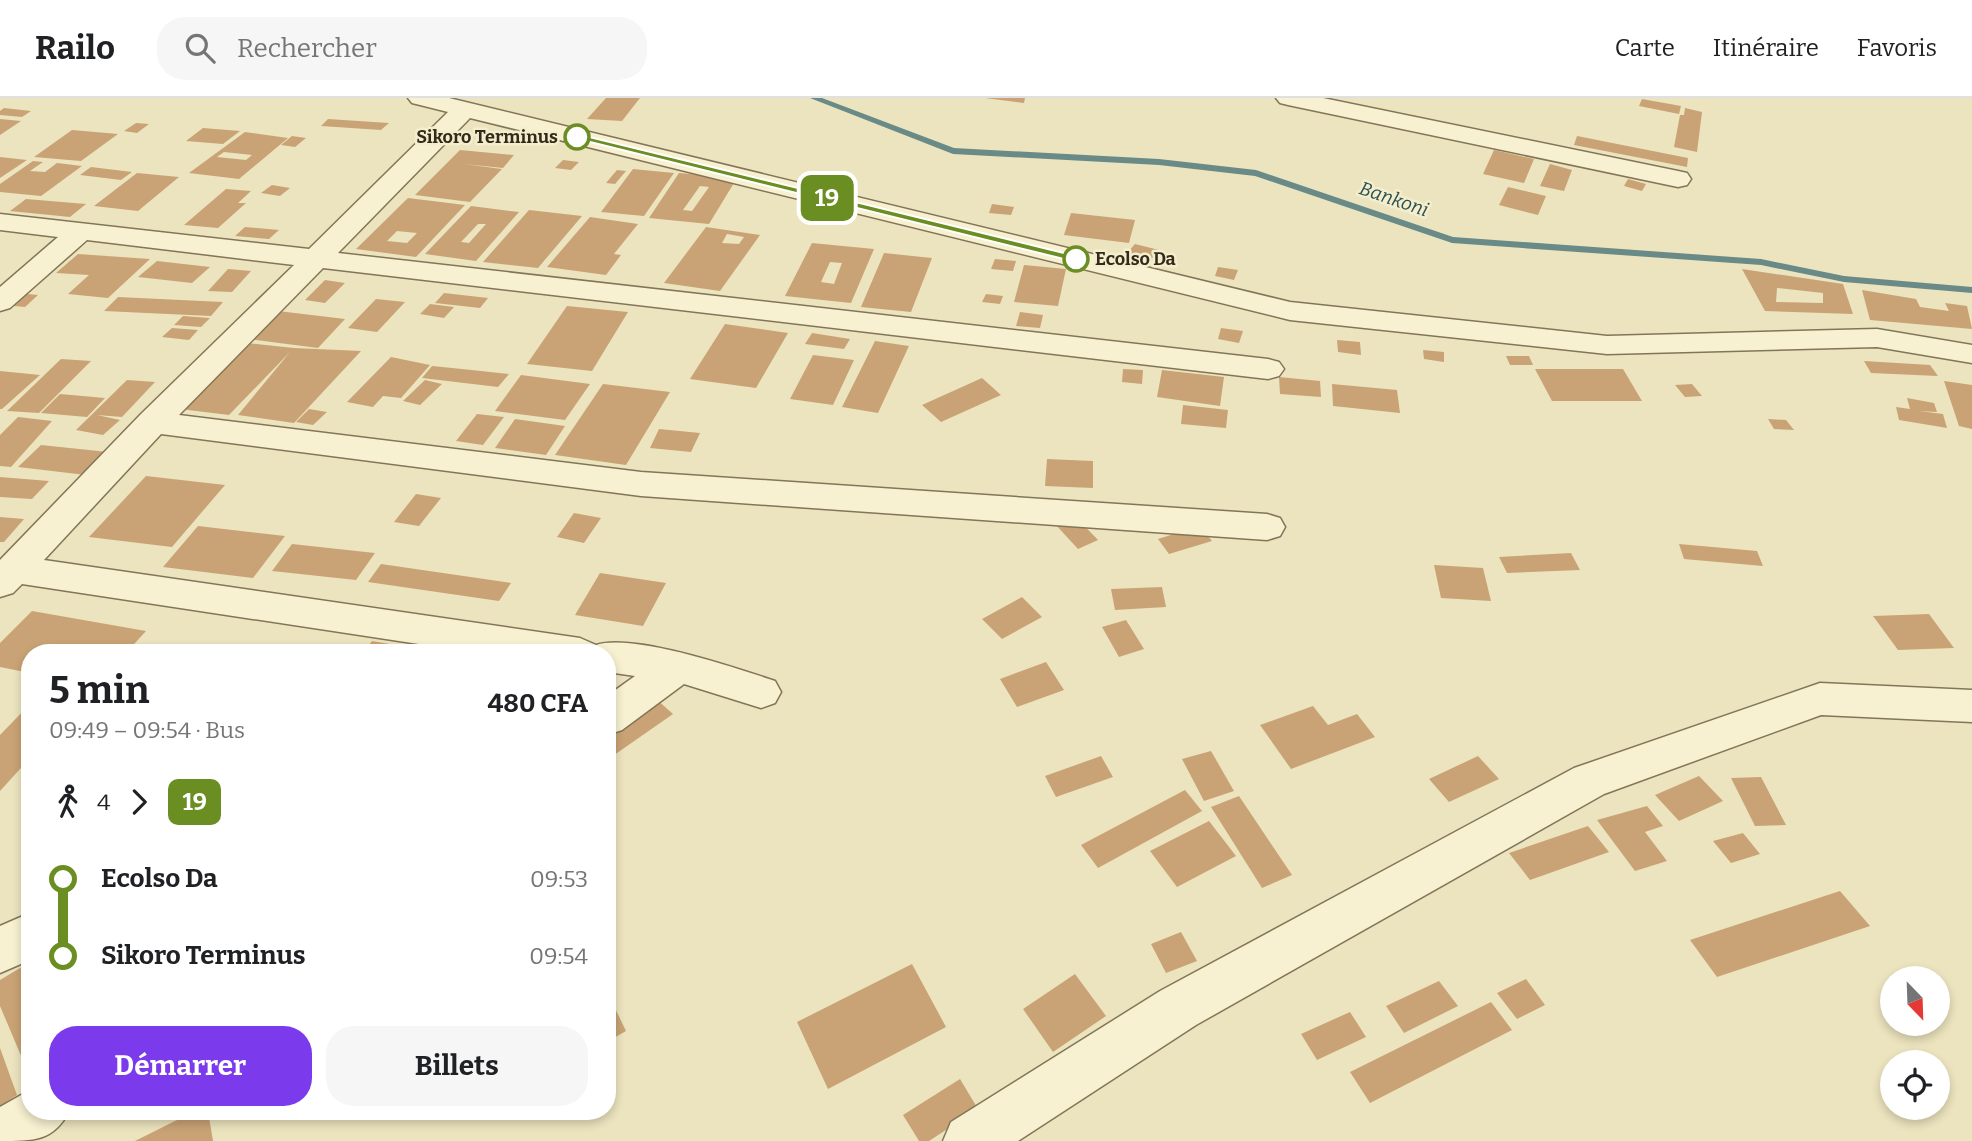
<!DOCTYPE html>
<html lang="fr">
<head>
<meta charset="utf-8">
<style>
	:root { --surface:#fff; --page:#f6f6f6; --text:#202124; --muted:#757577; --line:#e0e0e0; --accent:#7c3aed }
	body { margin:0; font-family:Bitter,serif; background:var(--page); color:var(--text); height:100vh; display:flex; flex-direction:column; font-size:26px; white-space:nowrap }
	* { box-sizing:border-box; margin:0 }
	p { font-size:23px; color:var(--muted) }
	.icon { flex:none; width:38px; height:38px; fill:none; stroke:currentColor; stroke-width:2; stroke-linecap:round; stroke-linejoin:round }
	.map { position:relative; flex:1; overflow:hidden }
	.drawer { position:absolute; left:21px; top:546px; width:595px; height:476px; display:flex; flex-direction:column; background:var(--surface); border-radius:28px; box-shadow:0 4px 10px #0003 }
	.drawer>* { flex:none }
	.badge { padding:0 14px; border-radius:10px; font-size:24px; line-height:46px }
	.needle { width:46px; rotate:157deg }
	.fabs { position:absolute; left:1880px; top:868px; display:grid; gap:14px }
	.fabs a { display:grid; place-items:center; width:70px; height:70px; border-radius:50%; background:var(--surface); box-shadow:0 4px 10px #0003; font-size:35px }
	.map>.badge { position:absolute; translate:-50% -50%; box-shadow:0 0 0 4px #fff }
	.legs { display:flex; align-items:center; gap:10px; height:77px; padding:0 28px; font-size:23px }
	.legs p { margin-inline-start:auto }
	.head { display:flex; align-items:center; justify-content:space-between; height:119px; padding:0 28px }
	h1 { font-size:38px; font-weight:700; line-height:52px }
	.action { display:flex; gap:14px; margin-top:auto; padding:14px 28px }
	.action a { flex:1; height:80px; border-radius:28px; background:var(--accent); color:#fff; font-size:28px; font-weight:700; line-height:80px; text-align:center }
	.action a+a { background:var(--page); color:var(--text) }
	ul { padding:0 28px; list-style:none }
	li { display:flex; align-items:center; gap:24px; height:77px; font-size:26px }
	li i { display:grid; place-items:center; width:10px; height:100%; margin:0 9px; background:currentColor }
	li i::after { content:''; width:18px; height:18px; margin:-9px; border:5px solid; border-radius:50%; background:var(--surface) }
	li p { margin-inline-start:auto }
	li:first-child i { background:linear-gradient(#0000 50%,currentColor 0) }
	li:last-child i { background:linear-gradient(currentColor 50%,#0000 0) }
	header { display:flex; align-items:center; gap:42px; box-sizing:border-box; height:98px; padding:0 35px; background:var(--surface); border-bottom:2px solid var(--line) }
	header strong { font-size:33px }
	nav { display:flex; gap:38px; margin-inline-start:auto; font-size:24px }
	.search { width:490px; height:63px; background:var(--page); display:flex; align-items:center; gap:18px; box-sizing:border-box; padding:0 24px; border-radius:28px; color:var(--muted); font-size:26px }
	.map>svg:first-child { display:block }
</style>
</head>
<body>
<header>
<strong>Railo</strong>
<div class="search"><svg class="icon" aria-label="search" viewBox="0 0 24 24"><circle cx="10" cy="10" r="6"/><path d="M15 15l6 6"/></svg>Rechercher</div>
<nav><a>Carte</a><a>Itinéraire</a><a>Favoris</a></nav>
</header>
<div class="map">
<svg width="1972" height="1043" viewBox="0 0 1972 1043">
	<rect width="100%" height="100%" fill="#ece4be"/>
	<g fill="none" stroke-linecap="round" stroke-linejoin="round">
		<!-- stream -->
		<path fill="#698a87" fill-rule="evenodd" d="M810,0h12l132,50 205,11 97,11 197,67 308,22 83,17 128,11v6l-128,-11 -83,-17 -309,-22 -197,-67 -96,-11 -206,-11z"/>
	</g>
	<!-- building -->
	<path fill="#c9a375" fill-rule="evenodd" d="M606,0h34l-18,23 -35,-2z
		M985,0h40l-1,5z
		M1642,1l39,7 -2,8 -40,-8z
		M4,10l27,3 -9,6 -22,-2v-4z
		M1685,10l17,4 -5,40 -23,-5 6,-32h4z
		M0,21l21,2 -21,14z
		M328,21l61,4 -8,7 -60,-4z
		M136,25l13,1 -12,9 -13,-2z
		M203,30l37,3 -17,13 -37,-3z
		M72,32l46,4 -37,27 -47,-4z
		M245,34l43,6 -49,41 -50,-6zM224,54l28,3 -6,5 -29,-3z
		M292,38l14,2 -11,9 -14,-2z
		M1577,38l111,22 -1,9 -113,-22z
		M460,52l54,5 -11,13 -39,-4 38,5 -32,33 -55,-7z
		M1494,52l40,9 -10,24 -41,-9z
		M0,59l27,3 -27,18z
		M563,62l16,2 -8,8 -16,-2z
		M33,63l10,1 -13,9 15,1 12,-9 25,3 -41,30 -41,-4v-8z
		M1550,66l22,6 -8,21 -24,-5z
		M91,69l41,5 -11,8 -41,-5z
		M633,71l41,4 -30,43 -43,-4z
		M617,72l9,1 -11,13 -9,-1z
		M137,75l42,4 -41,34 -44,-5z
		M679,75l58,5 -28,46 -60,-6zM700,88l9,1 -17,24 -9,-1z
		M1628,81l18,5 -4,7 -18,-5z
		M272,87l18,3 -10,8 -19,-3z
		M1508,89l38,9 -8,19 -39,-10z
		M226,91l25,2 -13,12h8l-28,25 -34,-3z
		M408,100l57,7 -49,52 -60,-8zM397,133l20,2 -10,10 -20,-2z
		M26,101l60,5 -16,13 -60,-6z
		M992,106l22,3 -3,8 -22,-2z
		M471,108l48,6 -43,49 -51,-7zM478,126h8l-17,19 -8,-1z
		M529,112l53,6 -44,52 -55,-6z
		M1071,115l64,7 -6,23 -65,-8z
		M590,119l48,7 -24,30 7,1 -15,20 -59,-8z
		M245,129l34,3 -10,9 -34,-3z
		M706,129l54,8 -40,56 -56,-8zM727,136l17,3 -5,7 -17,-1z
		M812,145l62,6 -23,54 -66,-7zM830,164l12,1 -8,21 -13,-2z
		M1135,146l24,6 -9,11 -24,-7z
		M884,155l48,5 -21,54 -50,-5z
		M78,156l72,5 -42,39 -40,-4 21,-19 -33,-2z
		M995,161l21,2 -3,10 -22,-2z
		M157,163l53,6 -18,16 -54,-6z
		M1024,167l42,4 -8,37 -44,-4z
		M1218,169l20,3 -4,10 -19,-4z
		M228,171l23,2 -19,21 -24,-1z
		M1742,171l101,15 10,30 -88,-3zM1777,190l46,5v10l-47,-1z
		M325,182l20,3 -20,20 -20,-3z
		M1862,192l54,9 4,8 29,4 -4,-8 22,3 5,23 -102,-9z
		M18,195l20,2 -13,12 -22,-2z
		M444,195l44,5 -8,10 -45,-5z
		M986,196l17,2 -3,8 -18,-2z
		M118,199l105,5 -12,14 -107,-5z
		M376,201l29,3 -28,30 -29,-4z
		M430,206l24,3 -10,11 -24,-4z
		M567,208l61,6 -36,59 -65,-7z
		M278,213l67,8 -27,29 -70,-9z
		M1020,214l23,3 -3,13 -24,-2z
		M183,218l27,2 -9,9 -27,-2z
		M725,226l63,9 -32,55 -66,-9z
		M172,230l26,2 -9,10 -27,-3z
		M1221,230l22,3 -4,12 -21,-4z
		M812,235l38,6 -6,10 -39,-5z
		M1337,242l23,2 1,13 -23,-3z
		M875,243l34,5 -31,67 -36,-6z
		M246,245l48,5 67,3 -67,72 -56,-8 52,-63 -61,63 -49,-6z
		M1423,252l21,2v10l-20,-3z
		M813,257l41,5 -21,45 -43,-6z
		M1506,258h23l4,9h-23z
		M391,259l39,8 -29,33 -18,-2 -10,11 -26,-5z
		M61,261l30,2 -52,52 -32,-2z
		M1864,263l66,4 8,11 -67,-3z
		M432,268l30,3 47,5 -11,13 -76,-9z
		M1123,271l20,1 -1,14 -20,-2z
		M1535,271h88l19,32h-90z
		M1162,272l62,7 -4,29 -63,-9z
		M0,273l40,4 -38,34h-2z
		M521,277l69,9 -25,36 -70,-9z
		M1279,279l41,4 1,16 -41,-3z
		M982,280l19,17 -60,27 -19,-17z
		M127,282l28,2 -33,35 -25,-2 23,5 -17,15 -27,-5z
		M425,282l17,4 -22,21 -17,-4z
		M1944,283l28,4v44l-13,-3z
		M603,286l67,8 -44,73 -71,-10z
		M1332,286l65,6 3,23 -67,-7z
		M1692,286l10,12 -17,1 -10,-12z
		M60,296l45,4 -18,19 -46,-4z
		M1907,300l27,5 3,9 -18,-1 24,3 4,14 -48,-8 -3,-13 14,2z
		M1183,307l45,5 -2,18 -45,-4z
		M309,311l18,3 -14,13 -17,-3z
		M477,316l27,3 -21,28 -27,-4z
		M18,319l34,4 -41,46 -11,-1v-31z
		M515,321l50,7 -19,29 -51,-7z
		M1768,321l18,1 8,10 -20,-1z
		M659,331l41,4 -9,19 -41,-4z
		M41,347l67,7 -22,23 -68,-8z
		M1047,361l46,2v27l-48,-2z
		M146,378l79,9 -53,62 -83,-10z
		M0,379l49,4 -17,18 -32,-2z
		M416,396l25,4 -22,28 -25,-4z
		M574,415l27,5 -17,25 -27,-6z
		M1074,417l24,25 -20,9 -23,-25z
		M0,419l24,2 -20,23h-4z
		M198,428l87,10 -32,42 -90,-11z
		M1200,428l12,15 -43,13 -11,-15z
		M292,446l83,9 -19,27 -84,-9z
		M1679,446l78,7 6,15 -79,-7z
		M1571,455l9,17 -73,3 -8,-16z
		M381,466l130,19 -12,18 -131,-19z
		M1434,467l49,3 8,33 -50,-3z
		M600,475l66,10 -23,43 -68,-11z
		M1162,489l4,20 -51,3 -4,-21z
		M1022,499l20,20 -40,22 -20,-20z
		M32,513l114,20 -20,22h-96v20l-30,-6v-24z
		M1929,516l25,34 -56,2 -25,-34z
		M1126,522l18,29 -25,8 -17,-30z
		M372,543l59,10v2h-68z
		M1046,564l18,28 -47,17 -17,-28z
		M655,600l18,16 -66,46v-29z
		M30,606v54l-30,33v-56z
		M1313,608l15,19 29,-11 18,23 -84,32 -31,-44z
		M1211,653l23,40 -30,10 -22,-42z
		M1101,658l12,21 -57,20 -11,-21z
		M1478,658l21,23 -50,23 -20,-23z
		M1699,678l24,25 -44,20 -24,-26z
		M1761,679l25,48 -31,1 -24,-48z
		M1185,692l17,21 -104,57 -17,-23z
		M1239,698l53,79 -30,13 -51,-81z
		M1647,708l16,20 -18,6 22,29 -32,10 -38,-51z
		M1209,723l27,35 -59,31 -27,-36z
		M1588,728l21,26 -79,28 -21,-27z
		M1743,735l17,21 -29,9 -18,-22z
		M1840,793l30,35 -153,51 -27,-37z
		M1181,834l16,29 -31,12 -15,-29z
		M30,864v115l-30,-71v-26z
		M912,866l34,63 -118,62 -31,-67z
		M1075,876l31,42 -53,36 -30,-43z
		M1526,881l19,26 -28,14 -20,-26z
		M1439,883l19,25 -54,27 -18,-27z
		M612,904l14,29 -19,11v-38z
		M1491,904l21,28 -142,73 -20,-31z
		M1350,914l16,25 -49,23 -16,-26z
		M0,950l17,47 -17,11z
		M960,981l18,30 -49,32h-10l-16,-26z
		M195,1013h13l5,30h-78z"/>
	<g fill="none" stroke-linecap="round" stroke-linejoin="round">
		<defs>
			<path id="minor" d="M408,0h41l841,204 317,34 270,-7 95,16v18l-95,-16 -270,7 -317,-34 -820,-202 -132,135 930,106 11,3 5,7 -5,7 -11,3 -945,-111 -144,147 462,57 626,42 13,4 5,9 -5,9 -13,4 -626,-44 -480,-62 -117,126 536,78 16,7c37,-12 140,23 179,36l6,11 -6,11 -14,5 -77,-24 -62,46 -15,5v-39l28,-20 -28,-4v-19h-129l-456,-69 -9,9 -13,4v-37l141,-146 153,-149 -207,-25 -77,68 -10,3v-24l58,-50 -58,-7v-16l309,35 139,-137 -36,-9z
				M1276,0h47l355,73 9,2 4,6 -4,6 -9,2 -390,-82 -8,-2z
				M1820,585l152,7v32l-151,-7 -217,79 -408,231 -178,116h-75l8,-19 209,-131 414,-223z
				M30,815v47l-30,13v-47z
				M30,992v21h39c-15,30 -35,30 -69,30v-34z"/>
		</defs>
		<!-- minor casing -->
		<use href="#minor" stroke="#837558" stroke-width="3"/>
		<!-- minor -->
		<use href="#minor" fill="#f7f1d1" fill-rule="evenodd"/>
	</g>
	<!-- line-1 -->
	<path fill="#6b8e23" stroke="#fff" stroke-width="2" d="M577,36l499,122 5,3 -5,3 -502,-124 -1,-1z"/>
	<!-- markers -->
	<g fill="#fff" stroke="#6b8e23" stroke-width="3.5">
		<circle cx="577" cy="39" r="12"/>
		<circle cx="1076" cy="161" r="12"/>
	</g>
	<g text-anchor="middle" dominant-baseline="central" stroke-width="5" stroke-linejoin="round" paint-order="stroke">
		<!-- far-stop labels -->
		<g font-size="18" font-weight="bold" fill="#332a1c" stroke="#f4eecd" text-anchor="end">
			<text x="558" y="39">Sikoro Terminus</text>
			<text x="1095" y="161" text-anchor="start">Ecolso Da</text>
		</g>
		<!-- far-water labels -->
		<g font-size="19" font-style="italic" fill="#2b5052" stroke="#f4eecd">
			<text transform="translate(1394 101) rotate(19)">Bankoni</text>
		</g>
	</g>
</svg>
<div class="fabs">
<a><svg class="needle" viewBox="-14 -14 28 28"><path d="M0-13l5 13h-10z" fill="#e53935"/><path d="M0 13l5-13h-10z" fill="#757577"/></svg></a>
<a><svg class="icon" aria-label="locate" viewBox="0 0 24 24"><circle cx="12" cy="12" r="6"/><path d="M12 2v4M12 18v4M2 12h4M18 12h4"/></svg></a>
</div>
<b class="badge" style="left:827px;top:100px;background:#6b8e23;color:#fff">19</b>
<section class="drawer">
<div class="head"><div><h1>5 min</h1><p>09:49 – 09:54 · Bus</p></div><b>480 CFA</b></div>
<div class="legs"><svg class="icon" aria-label="walk" viewBox="0 0 24 24"><circle cx="13" cy="4" r="2"/><path d="M13 8l-2 6 4 7M11 14l-3 7M7 12l3-4h3l4 4"/></svg>4<svg class="icon" aria-label="forward" viewBox="0 0 24 24"><path d="M9 5l7 7-7 7"/></svg><b class="badge" style="background:#6b8e23;color:#fff">19</b></div>
<ul>
<li><i style="color:#6b8e23"></i><b>Ecolso Da</b><p>09:53</p></li>
<li><i style="color:#6b8e23"></i><b>Sikoro Terminus</b><p>09:54</p></li>
</ul>
<div class="action"><a>Démarrer</a><a>Billets</a></div>
</section>
</div>
</body>
</html>
